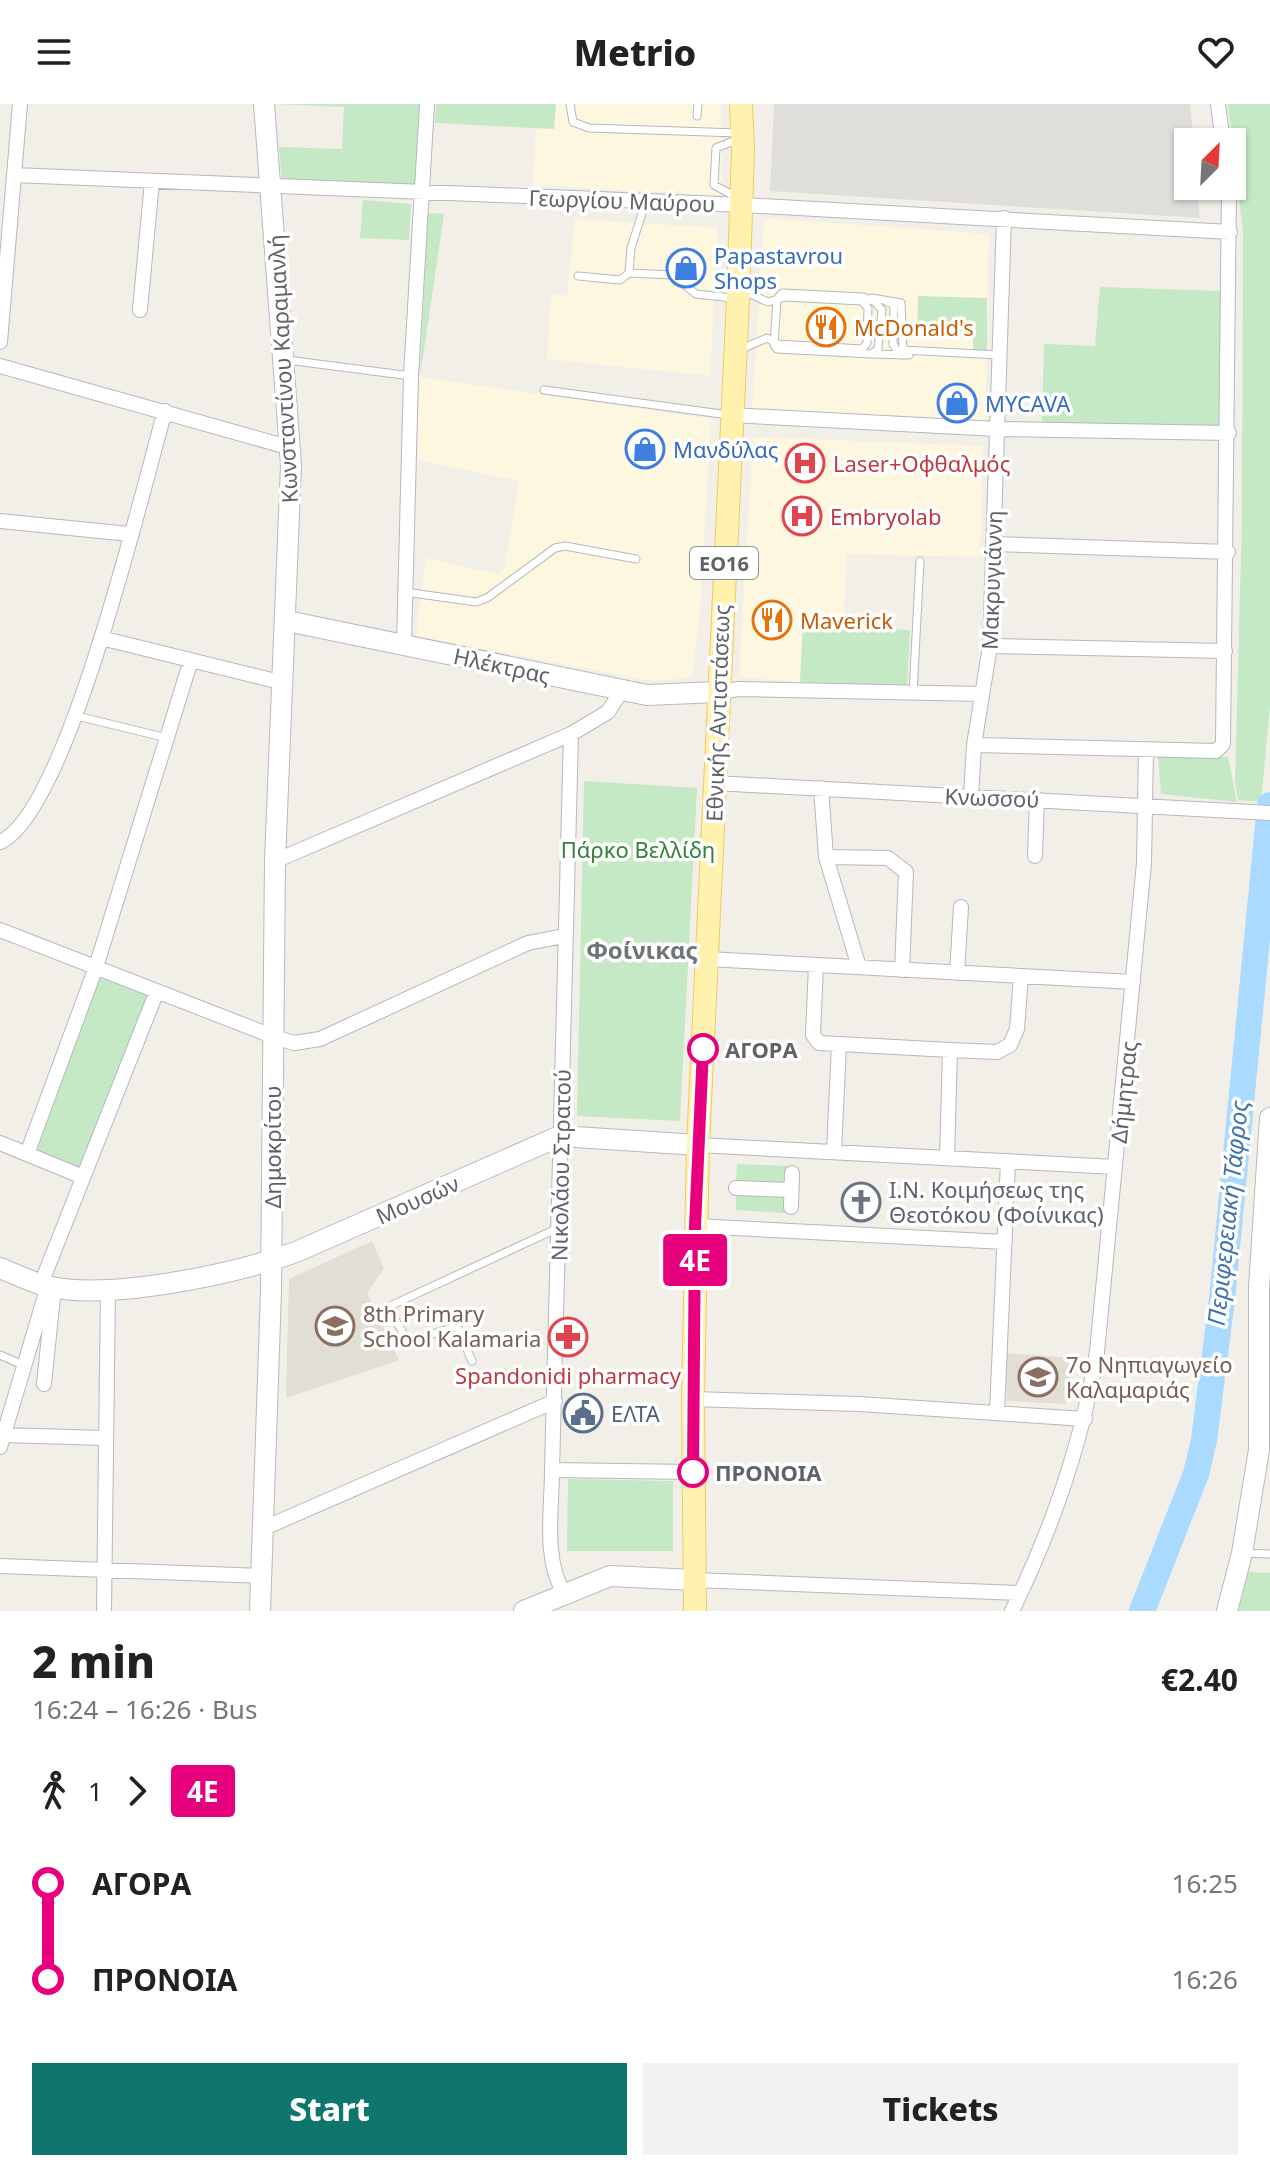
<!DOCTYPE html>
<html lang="en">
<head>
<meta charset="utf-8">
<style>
	:root { --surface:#fff; --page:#f2f2f2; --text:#222; --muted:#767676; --accent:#0f766e }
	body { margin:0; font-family:"Noto Sans",sans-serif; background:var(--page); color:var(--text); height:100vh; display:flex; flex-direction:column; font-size:30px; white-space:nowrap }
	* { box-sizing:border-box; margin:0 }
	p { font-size:26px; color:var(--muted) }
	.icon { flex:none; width:44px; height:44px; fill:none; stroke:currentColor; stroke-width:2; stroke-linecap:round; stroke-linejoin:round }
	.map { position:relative; height:1507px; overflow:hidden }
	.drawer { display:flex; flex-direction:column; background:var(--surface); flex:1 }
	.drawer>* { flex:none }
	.badge { padding:0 16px; border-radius:6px; font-size:28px; line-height:52px }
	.needle { width:52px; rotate:24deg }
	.buttons { position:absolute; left:1174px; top:24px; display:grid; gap:16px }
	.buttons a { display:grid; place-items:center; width:72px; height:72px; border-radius:0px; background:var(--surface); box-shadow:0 2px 6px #0004; font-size:40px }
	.map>.badge { position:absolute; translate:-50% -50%; box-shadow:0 0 0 4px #fff }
	.legs { display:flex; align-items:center; gap:12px; height:88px; padding:0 32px; font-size:26px }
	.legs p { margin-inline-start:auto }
	.summary { display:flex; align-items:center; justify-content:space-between; height:136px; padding:0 32px }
	h1 { font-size:44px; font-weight:800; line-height:60px }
	.primary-button { display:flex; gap:16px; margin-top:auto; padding:16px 32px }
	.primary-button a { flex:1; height:92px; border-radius:0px; background:var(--accent); color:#fff; font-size:32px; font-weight:800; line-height:92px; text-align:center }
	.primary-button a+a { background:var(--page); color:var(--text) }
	ul { padding:0 32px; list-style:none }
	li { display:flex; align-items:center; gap:28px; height:96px; font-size:30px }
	li i { display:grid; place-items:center; width:12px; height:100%; margin:0 10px; background:currentColor }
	li i::after { content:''; width:20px; height:20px; margin:-10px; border:6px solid; border-radius:50%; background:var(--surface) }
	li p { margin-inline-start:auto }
	li:first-child i { background:linear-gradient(#0000 50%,currentColor 0) }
	li:last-child i { background:linear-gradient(currentColor 50%,#0000 0) }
	header { display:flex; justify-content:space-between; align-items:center; height:104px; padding:0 32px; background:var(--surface); font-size:36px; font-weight:800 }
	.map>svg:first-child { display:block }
</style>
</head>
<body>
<header><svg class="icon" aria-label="menu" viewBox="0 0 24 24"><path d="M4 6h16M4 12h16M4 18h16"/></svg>Metrio<svg class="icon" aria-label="heart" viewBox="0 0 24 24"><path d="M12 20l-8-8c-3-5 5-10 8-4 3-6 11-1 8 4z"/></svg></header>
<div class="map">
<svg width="1270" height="1507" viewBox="0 0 1270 1507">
	<rect width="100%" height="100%" fill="#f1efe8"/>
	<!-- commercial -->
	<path fill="#fef7e0" d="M556,0h165l1,91 -189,-10 3,-57h18z
		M764,114l225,16 -4,187 -233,-8z
		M575,115l143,9 -8,148 -163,-17 4,-64h16z
		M420,273l291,42 -11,194 -8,65 -39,3 -237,-45 10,-78 72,16 6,-5 15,-88 -102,-21z
		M753,333l230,9 -3,111 -133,-3 -4,73 -40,-1 -3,56 -61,-5z"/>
	<!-- industrial -->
	<path fill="#e0deda" d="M774,0h416l4,38h-6v44h9l3,32 -430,-27z"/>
	<!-- education -->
	<path fill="#e1ded6" d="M372,1137l12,27 -17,25 32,67 -113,38 3,-119z
		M1006,1249l68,5 -8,46 -59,-3z"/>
	<!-- green -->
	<path fill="#c5e8c5" d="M274,0h145l-3,83 -134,-5 -3,-35 63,2 2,-42z
		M436,0h120l-2,25 -119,-6z
		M1228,0h42v602l-9,96 -23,-2 -3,-19 7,-261 1,-288z
		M363,96l48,4 -2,36 -49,-2z
		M428,109l16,1 -24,163z
		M1100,183l123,4 -2,137 -179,-5 2,-79 51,2z
		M918,192l69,2v52h-14v-12l-56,-3z
		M803,521l107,5 -3,57 -107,-5z
		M1158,652l70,1 9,45 -76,-8z
		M584,677l113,7 -17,333 -103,-5z
		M101,871l48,18 -68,177 -49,-20z
		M737,1060l51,2 -5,18 -47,-2z
		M736,1088l47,2 3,19 -50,-3z
		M568,1375l105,2v70h-106z
		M1246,1468l24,1v38h-34z"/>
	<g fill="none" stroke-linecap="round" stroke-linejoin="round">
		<!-- river -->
		<path stroke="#aadaff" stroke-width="26" d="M1142,1507l54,-137 8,-34 18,-141 48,-494"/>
		<defs>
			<path id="lane" d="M570,0l3,18 16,6 149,5
				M697,12l1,-12
				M736,93l-22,-12 2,-37 25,-10
				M646,97l-15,47 -2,25 44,2 23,19 37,4
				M578,172l42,4 9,-7
				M741,186l27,12 17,-5 77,4 6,7 -1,35 -5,6 -84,-5 -11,-6 -26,11
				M782,189l81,4 12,5 7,8 -4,39 -7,5 -94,-5 -3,-4 3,-46z
				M872,194l29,5 2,47 96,5
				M886,197l8,4 -1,39 7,11
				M873,250l36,1
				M287,256l124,16
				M544,286l185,25
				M405,488l71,10 11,-4 68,-50 10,-2 71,13
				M913,589l7,-132
				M77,612l90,22
				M0,1251l23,10
				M472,1257l-15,-35 -49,16 -20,-35 170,-79
				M1244,1449l26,1"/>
			<path id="street" d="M1218,0l5,38
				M14,71l728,30 488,27
				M140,206l12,-129
				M0,238l20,-238
				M0,262l291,82
				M731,311l266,14 232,4
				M0,417l129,13
				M994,440l234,8
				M101,534l183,45
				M404,539l7,-267 16,-272
				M990,542l235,5
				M718,588l21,-3 243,5
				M974,641l242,6 7,-7 6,-558
				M714,679l556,30
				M821,684l5,69 33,110
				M971,693l3,-52 16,-99 14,-428
				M0,738c67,-28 142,-352 165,-431
				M1035,752l2,-57
				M826,753l62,1 18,14 -4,98
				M275,757l296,-127 37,-22 14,-22
				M0,826l272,106 22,7 26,-4 208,-96 36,-7
				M707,855l426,23
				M816,861l-3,70 6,8 20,1
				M957,869l4,-66
				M950,946l47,2 13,-7 7,-16 4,-53
				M0,1039l83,34
				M698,1041l417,22
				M834,1048l5,-108 111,6 -3,108
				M27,1050l69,-187 95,-307
				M736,1084l55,2
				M791,1103l1,-34
				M695,1122l310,16
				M41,1180l116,-293
				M44,1280l10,-97
				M693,1295l166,5 226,15
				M997,1309l11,-252
				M3,1331l102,3
				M0,1343l48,-161
				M552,1366l141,2
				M262,1425l293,-128
				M0,1462l261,10
				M694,1476l326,13
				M564,1489c-21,-34 -12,-84 -12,-123l19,-736
				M104,1507l4,-321
				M1012,1507c40,-82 70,-168 85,-259l47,-489 2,-113"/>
			<path id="secondary" d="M287,517l360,74 71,-3
				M0,1164c15,6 31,14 46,18 64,15 188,-12 250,-34l264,-116 138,9
				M260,1507l11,-320 4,-430 16,-396 -27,-361
				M524,1507l86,-35 84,4
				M1227,1507l15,-58 17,-103v-163l11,-169"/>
			<path id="primary" d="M695,1507l-2,-212 5,-254 40,-846 5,-149 -2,-46"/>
		</defs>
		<!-- lane casing -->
		<use href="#lane" stroke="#b5b8bc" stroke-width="9"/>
		<!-- street casing -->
		<use href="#street" stroke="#b5b8bc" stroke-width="16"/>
		<!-- secondary casing -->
		<use href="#secondary" stroke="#b6babf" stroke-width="22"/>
		<!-- primary casing -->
		<use href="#primary" stroke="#f2c960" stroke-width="24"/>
		<!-- lane -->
		<use href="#lane" stroke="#fff" stroke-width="7"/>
		<!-- street -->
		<use href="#street" stroke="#fff" stroke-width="14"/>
		<!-- secondary -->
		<use href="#secondary" stroke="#fff" stroke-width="20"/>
		<!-- primary -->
		<use href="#primary" stroke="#fff2af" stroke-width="22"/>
	</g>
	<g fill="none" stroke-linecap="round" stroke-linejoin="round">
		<defs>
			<path id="line-1" d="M693,1368l2,-246 8,-177"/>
		</defs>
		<!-- line-1 casing -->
		<use href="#line-1" stroke="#fff" stroke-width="18"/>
		<!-- line-1 -->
		<use href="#line-1" stroke="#e6007e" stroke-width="12"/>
	</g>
	<!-- icons -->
	<defs>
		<symbol id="shop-ring" viewBox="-11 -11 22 22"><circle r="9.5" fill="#fff" stroke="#3f7fe0" stroke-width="1.5"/><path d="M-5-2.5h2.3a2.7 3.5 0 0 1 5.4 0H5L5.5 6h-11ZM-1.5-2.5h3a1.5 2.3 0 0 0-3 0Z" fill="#3f7fe0"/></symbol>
		<symbol id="restaurant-ring" viewBox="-11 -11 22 22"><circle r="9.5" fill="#fff" stroke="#e8710a" stroke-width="1.5"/><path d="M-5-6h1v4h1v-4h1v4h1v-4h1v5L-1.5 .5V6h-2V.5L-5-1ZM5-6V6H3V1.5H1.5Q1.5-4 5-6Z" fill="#e8710a"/></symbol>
		<symbol id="hospital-ring" viewBox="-11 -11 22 22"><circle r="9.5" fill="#fff" stroke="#e0444e" stroke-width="1.5"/><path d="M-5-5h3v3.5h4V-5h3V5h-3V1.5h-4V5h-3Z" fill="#e0444e"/></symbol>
		<symbol id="church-ring" viewBox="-11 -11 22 22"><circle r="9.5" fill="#fff" stroke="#6b7280" stroke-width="1.5"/><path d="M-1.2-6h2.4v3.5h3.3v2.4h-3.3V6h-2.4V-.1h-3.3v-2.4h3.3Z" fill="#6b7280"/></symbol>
		<symbol id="school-ring" viewBox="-11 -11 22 22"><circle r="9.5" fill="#fff" stroke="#8d6e63" stroke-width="1.5"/><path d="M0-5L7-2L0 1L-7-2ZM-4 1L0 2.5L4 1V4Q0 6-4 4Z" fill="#8d6e63"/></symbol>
		<symbol id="pharmacy-ring" viewBox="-11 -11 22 22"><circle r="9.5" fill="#fff" stroke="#e0444e" stroke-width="1.5"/><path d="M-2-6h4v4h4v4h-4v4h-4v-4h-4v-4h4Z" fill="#e0444e"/></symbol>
		<symbol id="civic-ring" viewBox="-11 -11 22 22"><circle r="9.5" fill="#fff" stroke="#5c6f8a" stroke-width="1.5"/><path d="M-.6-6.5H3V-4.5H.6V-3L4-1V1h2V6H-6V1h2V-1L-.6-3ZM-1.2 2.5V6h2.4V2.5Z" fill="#5c6f8a"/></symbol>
	</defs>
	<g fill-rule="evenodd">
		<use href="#shop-ring" x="664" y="142" width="44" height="44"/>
		<use href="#restaurant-ring" x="804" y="201" width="44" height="44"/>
		<use href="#shop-ring" x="935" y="277" width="44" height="44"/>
		<use href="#shop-ring" x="623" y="323" width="44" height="44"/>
		<use href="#hospital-ring" x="783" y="337" width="44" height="44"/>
		<use href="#hospital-ring" x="780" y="390" width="44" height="44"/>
		<use href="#restaurant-ring" x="750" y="494" width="44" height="44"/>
		<use href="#church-ring" x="839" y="1076" width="44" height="44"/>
		<use href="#school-ring" x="313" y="1200" width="44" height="44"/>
		<use href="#pharmacy-ring" x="546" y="1211" width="44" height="44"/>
		<use href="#school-ring" x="1016" y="1251" width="44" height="44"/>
		<use href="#civic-ring" x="561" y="1287" width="44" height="44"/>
	</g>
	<!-- markers -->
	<g fill="#fff" stroke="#e6007e" stroke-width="4">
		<circle cx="703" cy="945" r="14"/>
		<circle cx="693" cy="1368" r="14"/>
	</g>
	<g text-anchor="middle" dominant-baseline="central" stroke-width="7" stroke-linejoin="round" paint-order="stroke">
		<!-- shield labels -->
		<rect fill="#fff" stroke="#8f9295" stroke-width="2" x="690" y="443" width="68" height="32" rx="6"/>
		<g font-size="20" font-weight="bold" fill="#5f6368">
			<text x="724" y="459">ΕΟ16</text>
		</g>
		<!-- street labels -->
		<g font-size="22" fill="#5f6368" stroke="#fff">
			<text transform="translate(622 96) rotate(2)">Γεωργίου Μαύρου</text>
			<text transform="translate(282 265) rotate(-93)">Κωνσταντίνου Καραμανλή</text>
			<text transform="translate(991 476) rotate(-88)">Μακρυγιάννη</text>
			<text transform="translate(502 561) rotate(12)">Ηλέκτρας</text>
			<text transform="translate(717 609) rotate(-88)">Εθνικής Αντιστάσεως</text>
			<text transform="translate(992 693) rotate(2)">Κνωσσού</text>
			<text transform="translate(1123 988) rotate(-84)">Δήμητρας</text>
			<text transform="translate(272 1043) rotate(-90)">Δημοκρίτου</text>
			<text transform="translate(560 1061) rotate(-89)">Νικολάου Στρατού</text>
			<text transform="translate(417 1095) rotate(-24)">Μουσών</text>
		</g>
		<!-- shop labels -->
		<g font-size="22" fill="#366cbe" stroke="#fff" text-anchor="start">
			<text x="714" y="151">Papastavrou<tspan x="714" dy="25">Shops</tspan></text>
			<text x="985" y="299">MYCAVA</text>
			<text x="673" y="345">Μανδύλας</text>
		</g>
		<!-- food labels -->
		<g font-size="22" fill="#c56008" stroke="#fff" text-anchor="start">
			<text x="854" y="223">McDonald's</text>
			<text x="800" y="516">Maverick</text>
		</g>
		<!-- health labels -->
		<g font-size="22" fill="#be3a42" stroke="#fff" text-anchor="start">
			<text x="833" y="359">Laser+Οφθαλμός</text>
			<text x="830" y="412">Embryolab</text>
			<text x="568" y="1271" text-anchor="middle">Spandonidi pharmacy</text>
		</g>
		<!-- park labels -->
		<g font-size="22" fill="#348238" stroke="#fff">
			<text x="638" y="745">Πάρκο Βελλίδη</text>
		</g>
		<!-- stop labels -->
		<g font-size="22" font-weight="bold" fill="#5f6368" stroke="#fff" text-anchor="start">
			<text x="725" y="945">ΑΓΟΡΑ</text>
			<text x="715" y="1368">ΠΡΟΝΟΙΑ</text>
		</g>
		<!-- worship labels -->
		<g font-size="22" fill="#5b616d" stroke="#fff" text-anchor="start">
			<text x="889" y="1085">Ι.Ν. Κοιμήσεως της<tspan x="889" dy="25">Θεοτόκου (Φοίνικας)</tspan></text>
		</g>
		<!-- education labels -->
		<g font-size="22" fill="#785e54" stroke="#fff" text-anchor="start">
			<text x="363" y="1209">8th Primary<tspan x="363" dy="25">School Kalamaria</tspan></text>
			<text x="1066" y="1260">7ο Νηπιαγωγείο<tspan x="1066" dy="25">Καλαμαριάς</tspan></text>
		</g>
		<!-- service labels -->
		<g font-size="22" fill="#4e5e75" stroke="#fff" text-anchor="start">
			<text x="611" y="1309">ΕΛΤΑ</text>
		</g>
		<!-- neighbourhood labels -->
		<g font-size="24" font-weight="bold" fill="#70757a" stroke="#fff">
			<text x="642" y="845">Φοίνικας</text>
		</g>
		<!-- water labels -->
		<g font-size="24" font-style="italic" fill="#4174aa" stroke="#fff">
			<text transform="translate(1227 1109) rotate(-84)">Περιφερειακή Τάφρος</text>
		</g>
	</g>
</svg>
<div class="buttons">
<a><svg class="needle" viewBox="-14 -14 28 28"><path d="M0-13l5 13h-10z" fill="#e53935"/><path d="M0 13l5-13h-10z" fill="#767676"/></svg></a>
</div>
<b class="badge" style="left:695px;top:1156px;background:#e6007e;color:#fff">4Ε</b>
</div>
<section class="drawer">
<div class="summary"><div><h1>2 min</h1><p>16:24 – 16:26 · Bus</p></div><b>€2.40</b></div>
<div class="legs"><svg class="icon" aria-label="walk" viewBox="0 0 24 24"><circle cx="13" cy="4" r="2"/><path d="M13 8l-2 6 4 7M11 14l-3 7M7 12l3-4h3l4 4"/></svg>1<svg class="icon" aria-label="forward" viewBox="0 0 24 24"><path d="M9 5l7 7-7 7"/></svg><b class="badge" style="background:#e6007e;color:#fff">4Ε</b></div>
<ul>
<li><i style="color:#e6007e"></i><b>ΑΓΟΡΑ</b><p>16:25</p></li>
<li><i style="color:#e6007e"></i><b>ΠΡΟΝΟΙΑ</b><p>16:26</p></li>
</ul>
<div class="primary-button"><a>Start</a><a>Tickets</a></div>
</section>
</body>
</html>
